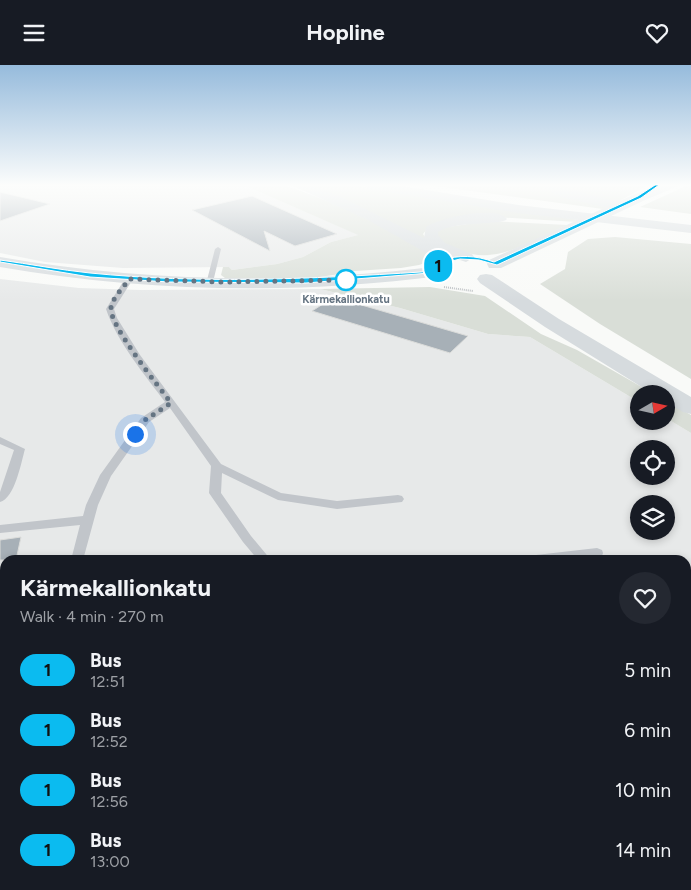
<!DOCTYPE html>
<html lang="en">
<head>
<meta charset="utf-8">
<style>
	:root { --surface:#171b24; --page:#242831; --text:#f1f3f6; --muted:#9ea1a6 }
	body { margin:0; font-family:Figtree,sans-serif; background:var(--page); color:var(--text); height:100vh; display:flex; flex-direction:column; font-size:19px; white-space:nowrap }
	* { box-sizing:border-box; margin:0 }
	p { font-size:16px; color:var(--muted) }
	.icon { flex:none; width:28px; height:28px; fill:none; stroke:currentColor; stroke-width:2; stroke-linecap:round; stroke-linejoin:round }
	.map { position:relative; flex:1; overflow:hidden }
	.drawer { position:absolute; left:0px; top:490px; width:691px; height:335px; display:flex; flex-direction:column; background:var(--surface); border-radius:15px 15px 0 0; box-shadow:0 2px 8px #0003 }
	.drawer>* { flex:none }
	.badge { padding:0 10px; border-radius:16px; font-size:18px; line-height:32px }
	.needle { width:32px; rotate:81deg }
	.fabs { position:absolute; left:630px; top:320px; display:grid; gap:10px }
	.fabs a { display:grid; place-items:center; width:45px; height:45px; border-radius:50%; background:var(--surface); box-shadow:0 2px 8px #0003; font-size:25px }
	.you { position:absolute; width:25px; height:25px; margin:-12px; border:4px solid #fff; border-radius:50%; background:#1a73e8; box-shadow:0 0 0 8px #1a73e833 }
	.map>.badge { position:absolute; translate:-50% -50%; box-shadow:0 0 0 2px #fff }
	.round { display:grid; place-items:center; flex:none; width:52px; height:52px; border-radius:26px; background:var(--page) }
	.head { display:flex; align-items:center; justify-content:space-between; height:85px; padding:0 20px }
	h1 { font-size:24px; font-weight:700; line-height:38px }
	ul { padding:0; list-style:none }
	li { display:flex; align-items:center; gap:15px; height:60px; padding:0 20px }
	li div { flex:1 }
	li b { display:block; font-size:19px }
	li em { font-style:normal }
	li .badge { min-width:55px; font-weight:700; text-align:center }
	header { display:flex; justify-content:space-between; align-items:center; height:65px; padding:0 20px; background:var(--surface); font-size:22px; font-weight:700 }
	.map>svg:first-child { display:block }
</style>
</head>
<body>
<header><svg class="icon" aria-label="menu" viewBox="0 0 24 24"><path d="M4 6h16M4 12h16M4 18h16"/></svg>Hopline<svg class="icon" aria-label="heart" viewBox="0 0 24 24"><path d="M12 20l-8-8c-3-5 5-10 8-4 3-6 11-1 8 4z"/></svg></header>
<div class="map">
<svg width="691" height="825" viewBox="0 0 691 825">
	<rect width="100%" height="100%" fill="#f9faf8"/>
	<!-- built -->
	<path fill="#e7e9e9" fill-rule="evenodd" d="M0,120l246,1 113,49 -28,7 -28,15 -26,7 -45,6 -3,-3 -106,1 -78,-6 -45,-9z
		M0,214l79,9 61,2 180,-1 80,19 88,26 42,3 109,65v19h27v-3l25,15v249l-5,1v-123h-681v103l-5,1zM639,384h27v27h-27zM639,439h27v27h-27z
		M5,671v105l-5,2v-106z"/>
	<!-- green -->
	<path fill="#d9ded7" d="M234,120c16,0 34,-2 50,1 24,4 140,56 152,73l-17,6 -18,3 -61,4v2l-28,4h-87l-4,-3 2,-8h6l3,3 45,-6 26,-7 28,-15 27,-7 -112,-49z
		M303,120h50l226,35 -2,2 -83,-5 -66,11 -5,6 5,8z
		M427,120h112l8,5 63,16 -7,3z
		M551,120h97l-32,18z
		M688,120h3v29l-51,-7z
		M488,156l80,4c-29,11 -63,36 -96,29 -12,-3 -23,-9 -34,-13l-1,-10 4,-3z
		M615,172l76,7v135l-91,-55 -60,-40 25,-15 3,-17 20,-13z
		M430,222l55,9 56,38 36,16 77,44h-15v8l-109,-65 -42,-3 -88,-26 -80,-19z
		M666,336l25,14v18l-25,-15z
		M5,598v73l-5,1v-73z
		M691,617v208h-691v-47l5,-2v44h681v-202z"/>
	<!-- building -->
	<path fill="#a7b0b7" stroke="#dbdcda" d="M0,127l50,12 -50,17z
		M252,131l85,38 -42,12 -31,-15 6,20 -78,-41z
		M334,232l134,39 -18,17 -138,-42z
		M21,472l-5,23h-16v-20z"/>
	<g fill="none" stroke-linecap="round" stroke-linejoin="round">
		<!-- path -->
		<path stroke="#bbbfc2" stroke-width="2" stroke-dasharray="1 1" stroke-linecap="butt" d="M444,222l29,4"/>
		<!-- lane -->
		<path fill="#c1c5ca" fill-rule="evenodd" d="M218,182l3,2 -8,33 -7,2 9,-35z
			M126,212l7,2 -19,30 3,9 23,37 81,109 60,29 56,8 61,-6 4,1 2,3 -2,3 -65,7 -59,-9 -56,-27 -1,20 30,43 20,24h-13l-15,-18 -34,-49 2,-27 -41,-58 -21,14 -38,54 -13,29 -15,55h-12l9,-35 -80,8v-8l83,-9 3,-11 14,-30 41,-57 24,-16c-20,-27 -48,-60 -59,-93z
			M0,372l25,12c-4,14 -10,49 -25,53v-10l14,-42 -14,-6z
			M597,483l5,2 1,3 -1,3c-23,7 -49,4 -72,4l1,-3 5,-2z"/>
		<!-- secondary -->
		<path fill="#d6dbde" fill-rule="evenodd" d="M661,120h20l-36,15 -144,68h-12l-2,-4 2,-4 146,-66z
			M0,192c144,25 295,28 440,9l6,1 2,4 -2,4 -6,1c-145,19 -296,16 -440,-9z
			M486,209l6,1 67,44 132,78v17l-8,-2 -17,-10v-8h-13l-108,-67 -65,-44 -3,-4 3,-4z"/>
		<!-- highway -->
		<path fill="#d6dbde" fill-rule="evenodd" d="M291,120h19l29,11 85,42 2,-11c14,-9 70,-22 81,-8 -5,7 -51,1 -69,13v3l7,8 27,11 2,3 -8,5 -15,-5 -1,4 -6,2 -76,-43z
			M364,120h32l122,20 173,20v8l-173,-20 -148,-24z
			M538,120c26,0 54,11 80,17l2,3 -7,4 -53,-12z"/>
		<!-- rail-far1 -->
		<path stroke="#a2a9af" stroke-width="4.5" stroke-dasharray="9 4.5" stroke-linecap="butt" d="M686,574l5,-1"/>
		<!-- rail -->
		<path stroke="#a2a9af" stroke-width="5.5" stroke-dasharray="12 5.5" stroke-linecap="butt" d="M0,734l5,-1"/>
	</g>
	<!-- sky -->
	<linearGradient id="sky" x2="0" y2="1"><stop stop-color="#96bbdc"/><stop offset="0.51" stop-color="#fcfdfc"/><stop offset="1" stop-color="#fcfdfc" stop-opacity="0"/></linearGradient>
	<rect width="691" height="236" fill="url(#sky)"/>
	<!-- line -->
	<path fill="#0bbbf0" stroke="#fff" d="M655,120h4l-18,13 -144,67 -18,-5 -19,-1 -16,4 -3,4 1,5 -136,11 -137,-1 -79,-5 -90,-15v-2c30,4 60,10 90,13 110,11 221,6 331,-1l15,-2 -1,-3 5,-7c20,-5 35,-5 54,2l144,-66z"/>
	<g fill="none" stroke-linecap="round" stroke-linejoin="round">
		<!-- walk -->
		<path stroke="#657482" stroke-width="5" stroke-dasharray="0 9" d="M135,369l10,-14 26,-17c-11,-15 -62,-78 -60,-95 1,-10 13,-21 18,-29l94,3 125,-2h-2"/>
	</g>
	<!-- markers -->
	<circle fill="#fff" stroke="#0bbbf0" stroke-width="2.5" cx="346" cy="215" r="10"/>
	<g text-anchor="middle" dominant-baseline="central" stroke-width="5" stroke-linejoin="round" paint-order="stroke">
		<!-- far-stop labels -->
		<g font-size="11" font-weight="bold" fill="#657482" stroke="#fff">
			<text x="346" y="234">Kärmekallionkatu</text>
		</g>
	</g>
</svg>
<div class="fabs">
<a><svg class="needle" viewBox="-14 -14 28 28"><path d="M0-13l5 13h-10z" fill="#e53935"/><path d="M0 13l5-13h-10z" fill="#9ea1a6"/></svg></a>
<a><svg class="icon" aria-label="locate" viewBox="0 0 24 24"><circle cx="12" cy="12" r="6"/><path d="M12 2v4M12 18v4M2 12h4M18 12h4"/></svg></a>
<a><svg class="icon" aria-label="layers" viewBox="0 0 24 24"><path d="M12 4l9 5-9 5-9-5zM3 14l9 5 9-5"/></svg></a>
</div>
<div class="you" style="left:135px;top:369px"></div>
<b class="badge" style="left:438px;top:201px;background:#0bbbf0;color:#111">1</b>
<section class="drawer">
<div class="head"><div><h1>Kärmekallionkatu</h1><p>Walk · 4 min · 270 m</p></div><a class="round"><svg class="icon" aria-label="heart" viewBox="0 0 24 24"><path d="M12 20l-8-8c-3-5 5-10 8-4 3-6 11-1 8 4z"/></svg></a></div>
<ul>
<li><span class="badge" style="background:#0bbbf0;color:#111">1</span><div><b>Bus</b><p>12:51</p></div><em>5 min</em></li>
<li><span class="badge" style="background:#0bbbf0;color:#111">1</span><div><b>Bus</b><p>12:52</p></div><em>6 min</em></li>
<li><span class="badge" style="background:#0bbbf0;color:#111">1</span><div><b>Bus</b><p>12:56</p></div><em>10 min</em></li>
<li><span class="badge" style="background:#0bbbf0;color:#111">1</span><div><b>Bus</b><p>13:00</p></div><em>14 min</em></li>
</ul>
</section>
</div>
</body>
</html>
